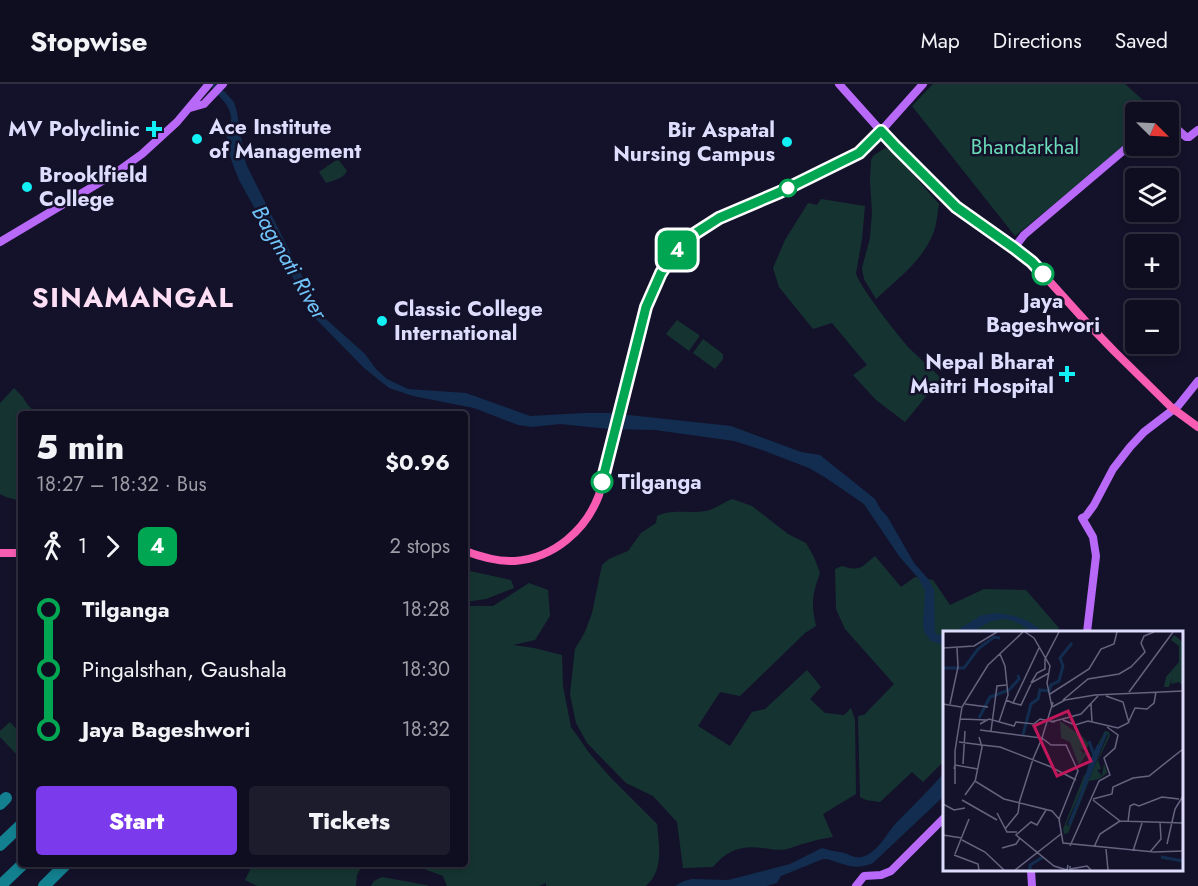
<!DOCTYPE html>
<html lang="en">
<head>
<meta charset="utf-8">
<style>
	:root { --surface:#0f0e20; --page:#1d1c2d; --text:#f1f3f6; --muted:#9b9ca5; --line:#2f2e3e; --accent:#7c3aed }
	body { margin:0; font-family:Jost,sans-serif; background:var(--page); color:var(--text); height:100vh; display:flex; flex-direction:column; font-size:22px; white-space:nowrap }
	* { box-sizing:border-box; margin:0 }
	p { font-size:20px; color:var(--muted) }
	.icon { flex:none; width:33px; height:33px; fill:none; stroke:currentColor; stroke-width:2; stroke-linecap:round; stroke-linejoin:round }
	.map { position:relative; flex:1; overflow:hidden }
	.drawer { position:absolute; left:18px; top:327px; width:450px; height:456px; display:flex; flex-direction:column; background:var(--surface); border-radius:6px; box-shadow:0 3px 9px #0003,0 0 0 2px var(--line) }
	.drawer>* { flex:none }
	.badge { padding:0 12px; border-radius:9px; font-size:21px; line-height:39px }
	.needle { width:39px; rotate:114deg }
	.controls { position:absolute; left:1125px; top:18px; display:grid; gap:12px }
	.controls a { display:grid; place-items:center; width:54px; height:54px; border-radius:6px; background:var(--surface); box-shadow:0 3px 9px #0003,0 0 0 2px var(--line); font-size:30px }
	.map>.badge { position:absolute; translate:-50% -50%; box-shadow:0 0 0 3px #fff }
	.legs { display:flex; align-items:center; gap:9px; height:66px; padding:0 18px; font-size:20px }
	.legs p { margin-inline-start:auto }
	.headline { display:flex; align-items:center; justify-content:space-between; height:102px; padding:0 18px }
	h1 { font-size:33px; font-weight:800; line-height:45px }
	.primary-button { display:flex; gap:12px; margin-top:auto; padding:12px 18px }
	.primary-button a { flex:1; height:69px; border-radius:6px; background:var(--accent); color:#fff; font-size:24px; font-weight:800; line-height:69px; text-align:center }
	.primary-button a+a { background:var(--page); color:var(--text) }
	ul { padding:0 18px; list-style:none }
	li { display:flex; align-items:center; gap:21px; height:60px; font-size:22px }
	li i { display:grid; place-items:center; width:9px; height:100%; margin:0 8px; background:currentColor }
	li i::after { content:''; width:15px; height:15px; margin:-8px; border:4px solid; border-radius:50%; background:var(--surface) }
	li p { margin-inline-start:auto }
	li:first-child i { background:linear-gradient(#0000 50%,currentColor 0) }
	li:last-child i { background:linear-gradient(currentColor 50%,#0000 0) }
	header { display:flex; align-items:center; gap:36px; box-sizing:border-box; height:84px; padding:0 30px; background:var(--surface); border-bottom:2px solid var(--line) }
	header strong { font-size:28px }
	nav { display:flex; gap:33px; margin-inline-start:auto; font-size:21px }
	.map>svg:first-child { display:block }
</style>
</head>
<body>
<header>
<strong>Stopwise</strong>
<nav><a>Map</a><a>Directions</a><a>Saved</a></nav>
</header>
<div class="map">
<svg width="1198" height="802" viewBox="0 0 1198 802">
	<rect width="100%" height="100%" fill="#14122a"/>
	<!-- green -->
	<path fill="#153431" d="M933,0h192l31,28h-20l-1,26 -120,98 -103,-130z
		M885,64l8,4 46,52c-2,10 -2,23 -7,32 -11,26 -36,44 -56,63l-12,-20 -2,-11 8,-30 2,-26 -2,-31 1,-21 2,-4z
		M338,75l9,12c-4,8 -13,9 -21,12l-7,-11z
		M821,115l44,7 -3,33 -6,34c2,12 44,65 54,76 10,10 21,19 31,29l-36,44 -29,-22 -23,-25 14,-10 -35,-42 -19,6 -34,-42 -6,-19 12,-28 23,-37 9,2z
		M677,236l22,15v2l-10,14 -23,-17z
		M703,255l20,15v5l-8,10 -22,-16z
		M14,304l9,9 4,7 10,10h-16v87l-15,-4 -6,-3v-91z
		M732,415l20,7 36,28 18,9 8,14 6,16c-8,22 -9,31 -4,53l-11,7 -65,63 -20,-4 -22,34 32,20 22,-34 13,-3 42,-39 14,17 -11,12 15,14 19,2 7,-7 4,12 1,74 -33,20 10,23c-16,2 -30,7 -46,12 -7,2 -16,0 -24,-1 -22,-3 -36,2 -50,19l-30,1 -6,-46 -24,-26 -27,-13 -39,-40 -11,-20 -6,-29 5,-45 10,-17 7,-19 10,-48 7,-6 19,-8 13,-18 15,-10 1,-7c17,-8 36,-1 53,-6 7,-3 15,-8 22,-11z
		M875,472l26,31 14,-10 18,3 17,25 34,-16 42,1 33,38 -3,4h-112v129l-21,21 -11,-10 -32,30 -14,-2 -6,-3 -2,-81 6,-1 30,-31 -49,-55 -9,-20 -1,-40 7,-3c19,6 19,1 33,-10z
		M465,486l46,10 3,8 -28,11 -21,3z
		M529,499l19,7 2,26 -15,24 -22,5 21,3 28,7 1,31 8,41 19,27 21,24 46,46c2,22 7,46 -11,62h-100v-3l-7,3h-92l-4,-10 -32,-12h54v-258h28z
		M10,638l11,12v25l-21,-22v-6z
		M253,780h110l-6,11 -1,11h-99l-12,-6z
		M382,793l44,8 3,1h-58l3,-5z"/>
	<!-- water -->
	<path fill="#122d4f" d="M211,0h4l10,8 9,10 3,10 3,20 6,32 71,142 10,14 38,34 11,15 11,10 21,10 58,4 64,23 54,-3h26l121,13 70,26 19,3 55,44 6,11 6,6 27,47 15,17 5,10 1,42 1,2 8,2v9l-13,-4 -7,-9 -1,-7 2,-34 -6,-12 -20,-23 -35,-52 -38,-26 -17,-10 -47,-18 -28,-9 -79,-11 -46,-1 -49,-5 -28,3 -14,-2 -44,-17 -61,-12 -24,-8 -25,-20 -49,-50 -76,-138c-5,-12 -11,-27 -12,-41 0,-8 5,-15 4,-23 -2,-14 -15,-20 -20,-32z
		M997,529c20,2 31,7 47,19h-11l-13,-8 -7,-3 -8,-2 -14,2 -19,11h-18l28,-17z
		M944,689v23l-71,67c-18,8 -29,1 -46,-4h-4l-42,17 -4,7 -10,3h-92l9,-5 8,-2 36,1 62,-16 32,-16c6,2 11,3 18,4 8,1 14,7 22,5 15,-4 24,-22 33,-33 17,-17 34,-34 49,-51z"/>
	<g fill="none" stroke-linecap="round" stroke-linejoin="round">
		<!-- taxiway -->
		<path stroke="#138090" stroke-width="12" d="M0,720l6,-6
			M0,761l21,-20
			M0,802l23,-22
			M44,802l22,-22"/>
		<!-- major -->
		<path stroke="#b869f8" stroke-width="8" d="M839,0l42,47 42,-47
			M190,24l14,-4 19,-20
			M1168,37l18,16h3l9,-7
			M0,158l114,-68 28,-20 35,-32 32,-38
			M1014,164l10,-13 112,-95
			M1082,434l4,-2 8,-11 19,-36 17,-22 14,-15 34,-26 20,-25
			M1082,434l11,19 3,19 -9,76
			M1031,786l1,16
			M856,802l8,-10 17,-1 10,-4 53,-53"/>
		<!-- highway -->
		<path stroke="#f85db3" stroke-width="8" d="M465,467c16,6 33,11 50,10 39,-3 71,-31 84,-66l47,-188 15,-34 16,-24 14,-13 28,-18 61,-26 79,-39 22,-22 75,76 58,41 18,14 56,62 26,27 58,57 26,19
			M0,469h21"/>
	</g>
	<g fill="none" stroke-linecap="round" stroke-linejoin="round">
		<defs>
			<path id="line-1" d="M602,398l44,-175 15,-34 16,-24 14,-13 28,-18 61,-26 79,-39 22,-22 15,16 60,60 58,41 18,14 11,12"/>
		</defs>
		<!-- line-1 casing -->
		<use href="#line-1" stroke="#fff" stroke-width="14"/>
		<!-- line-1 -->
		<use href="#line-1" stroke="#00a651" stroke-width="9"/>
	</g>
	<!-- markers -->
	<g fill="#12eff5" stroke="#14122a" stroke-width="2">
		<path d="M151 36h6v6h6v6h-6v6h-6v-6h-6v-6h6z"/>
		<circle cx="197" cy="55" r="6"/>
		<circle cx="787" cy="58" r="6"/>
		<circle cx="27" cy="103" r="6"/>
		<circle cx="382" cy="237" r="6"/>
		<path d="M1064 281h6v6h6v6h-6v6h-6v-6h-6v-6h6z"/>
	</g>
	<g fill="#fff" stroke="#00a651" stroke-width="3">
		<circle cx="788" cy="104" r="8"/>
		<circle cx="1043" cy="190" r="10"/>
		<circle cx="602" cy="398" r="10"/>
	</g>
	<g text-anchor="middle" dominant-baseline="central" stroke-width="5" stroke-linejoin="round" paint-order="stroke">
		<!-- poi labels -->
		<g font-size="21" font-weight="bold" fill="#deddfe" stroke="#14122a" text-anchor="start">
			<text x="209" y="43">Ace Institute<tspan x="209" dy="24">of Management</tspan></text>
			<text x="140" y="45" text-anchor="end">MV Polyclinic</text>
			<text x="775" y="46" text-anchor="end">Bir Aspatal<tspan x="775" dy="24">Nursing Campus</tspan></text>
			<text x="39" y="91">Brooklfield<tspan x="39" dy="24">College</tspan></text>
			<text x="394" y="225">Classic College<tspan x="394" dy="24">International</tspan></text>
			<text x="1054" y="278" text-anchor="end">Nepal Bharat<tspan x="1054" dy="24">Maitri Hospital</tspan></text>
		</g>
		<!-- park labels -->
		<g font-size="21" fill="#6adcb7" stroke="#14122a">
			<text x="1025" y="63">Bhandarkhal</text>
		</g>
		<!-- stop labels -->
		<g font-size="21" font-weight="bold" fill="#deddfe" stroke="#14122a">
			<text x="1043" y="217">Jaya<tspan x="1043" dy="24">Bageshwori</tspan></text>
			<text x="618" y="398" text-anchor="start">Tilganga</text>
		</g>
		<!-- water labels -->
		<g font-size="22" font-style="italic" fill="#70c4f9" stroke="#14122a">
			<text transform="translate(290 178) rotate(60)">Bagmati River</text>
		</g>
		<!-- district labels -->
		<g font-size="27" font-weight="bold" letter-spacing="1.5" fill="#fedff5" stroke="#14122a">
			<text x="133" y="213">SINAMANGAL</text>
		</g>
	</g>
	<!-- overview -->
	<g transform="translate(943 547)">
		<rect width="240" height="240" fill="#14122a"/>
		<path d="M231,4l9,7v44l-4,-4 -8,2 1,-7 -3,10h-5l2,-10 13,-15v-16l-8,-6zM117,90l28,20 -7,-3 8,5 -3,8 -7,-3 4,5 -3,5 5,-6 2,1 -8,12 -9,-23 -9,-4zM162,100l4,1 1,4 -12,24 3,9 -4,1 5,6 2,-13 3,10 -8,6 -10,2 -21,52 -4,1 -1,-5 21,-53 7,-8 -25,57 3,1 39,-91 -2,-2 -5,10 -4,3z" fill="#153431"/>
		<path fill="none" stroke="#122d4f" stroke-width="3" d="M0,37h21l14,-19 16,-12 6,1M36,87l11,-21 19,-7 10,-11 -1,-4M80,104l8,-31 7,-5 2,-9 9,1 2,-6 8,-4 4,-15 -3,-8 12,-15M146,110l6,17M138,165l9,-31 8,-19h3M126,194l37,-92M218,226l22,4M87,239v-5l13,-8"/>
		<path fill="none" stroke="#65637f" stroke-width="1.5" d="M82,1l9,6 16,28 -3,17 5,24M0,17l31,-2 23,-14M88,52l6,-10 8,-4v-10l14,-27M88,52l18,-10M186,61l44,-60M107,63l39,-25 12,-20 13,-5 3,-12M163,65l17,6 6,21M63,69l7,3 26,-55M120,69l25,-21 31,-5 12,-7 14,-15 -4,-9 3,-7 10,-4M110,71l-11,36 9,7h15l12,26 -19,48 4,24 91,9 29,-1M70,72l8,2 10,-21M0,73l18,3M7,73l8,-37 -1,-19M22,73l23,3M148,73l1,18M109,76l13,-7 30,-5 88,-4M17,88l27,1M120,89l12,5 13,-4 30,7 10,-5 7,-15 12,1 7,-6 2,-11M56,91l9,-27 -3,-29 -5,-12M108,91l30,-8 17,-18M37,93l9,-5 25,7 2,-4 18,2 6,-5 15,3M37,99l62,8 -9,21M48,100l6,-45 9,-1M16,111l23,3M39,114l18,2 54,21M20,133l2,-33M108,136l25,13M11,138l1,-4 23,4M32,151l7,-35 -3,-10M12,153v-33l7,-44 26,-42 35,-33M22,164l10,-14 29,18 48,12 8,9M150,168l19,-5 1,-7 20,-9 16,-2 34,-27M19,169l35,20M150,169l27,21 63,2M76,172l14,-44M0,173l11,6 11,-2M103,179l-9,15 -6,-3 -15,13 38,31 13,4 1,-5M54,182l10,19h10M185,191l2,-16 4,-2 5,2 23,-9 17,2M62,198l13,-16 2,-14M0,204l19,3M19,209l23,12 19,18M224,213l8,-35 8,-13M127,215l29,-65 11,-6 -6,-17 11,-10 3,-13 -11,-8M151,216l6,-13 20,-13M59,217l14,-4 4,-6M163,218l2,21M190,220l9,-28M207,221l11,-13 -1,-17M12,223l14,-35M11,224l24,9 1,6M127,235v3l17,-3 4,4M72,239l46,-36"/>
		<path fill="#c2185b" fill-opacity="0.15" stroke="#c2185b" stroke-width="3" d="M125,80l23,50 -34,15 -23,-50z"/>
		<rect width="240" height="240" fill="none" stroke="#deddfe" stroke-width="3"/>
	</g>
</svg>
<div class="controls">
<a><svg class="needle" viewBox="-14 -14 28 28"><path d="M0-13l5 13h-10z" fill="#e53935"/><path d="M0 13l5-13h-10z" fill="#9b9ca5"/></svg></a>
<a><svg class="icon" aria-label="layers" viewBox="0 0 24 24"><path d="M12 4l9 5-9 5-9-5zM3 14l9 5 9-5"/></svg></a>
<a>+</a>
<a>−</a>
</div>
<b class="badge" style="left:677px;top:166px;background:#00a651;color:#fff">4</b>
<section class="drawer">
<div class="headline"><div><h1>5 min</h1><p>18:27 – 18:32 · Bus</p></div><b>$0.96</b></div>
<div class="legs"><svg class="icon" aria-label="walk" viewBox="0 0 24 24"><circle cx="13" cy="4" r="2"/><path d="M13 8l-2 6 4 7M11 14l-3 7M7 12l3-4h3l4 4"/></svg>1<svg class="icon" aria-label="forward" viewBox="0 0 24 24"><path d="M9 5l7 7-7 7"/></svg><b class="badge" style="background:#00a651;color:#fff">4</b><p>2 stops</p></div>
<ul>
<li><i style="color:#00a651"></i><b>Tilganga</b><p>18:28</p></li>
<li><i style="color:#00a651"></i><span>Pingalsthan, Gaushala</span><p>18:30</p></li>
<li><i style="color:#00a651"></i><b>Jaya Bageshwori</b><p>18:32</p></li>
</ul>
<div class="primary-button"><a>Start</a><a>Tickets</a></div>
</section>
</div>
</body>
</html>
